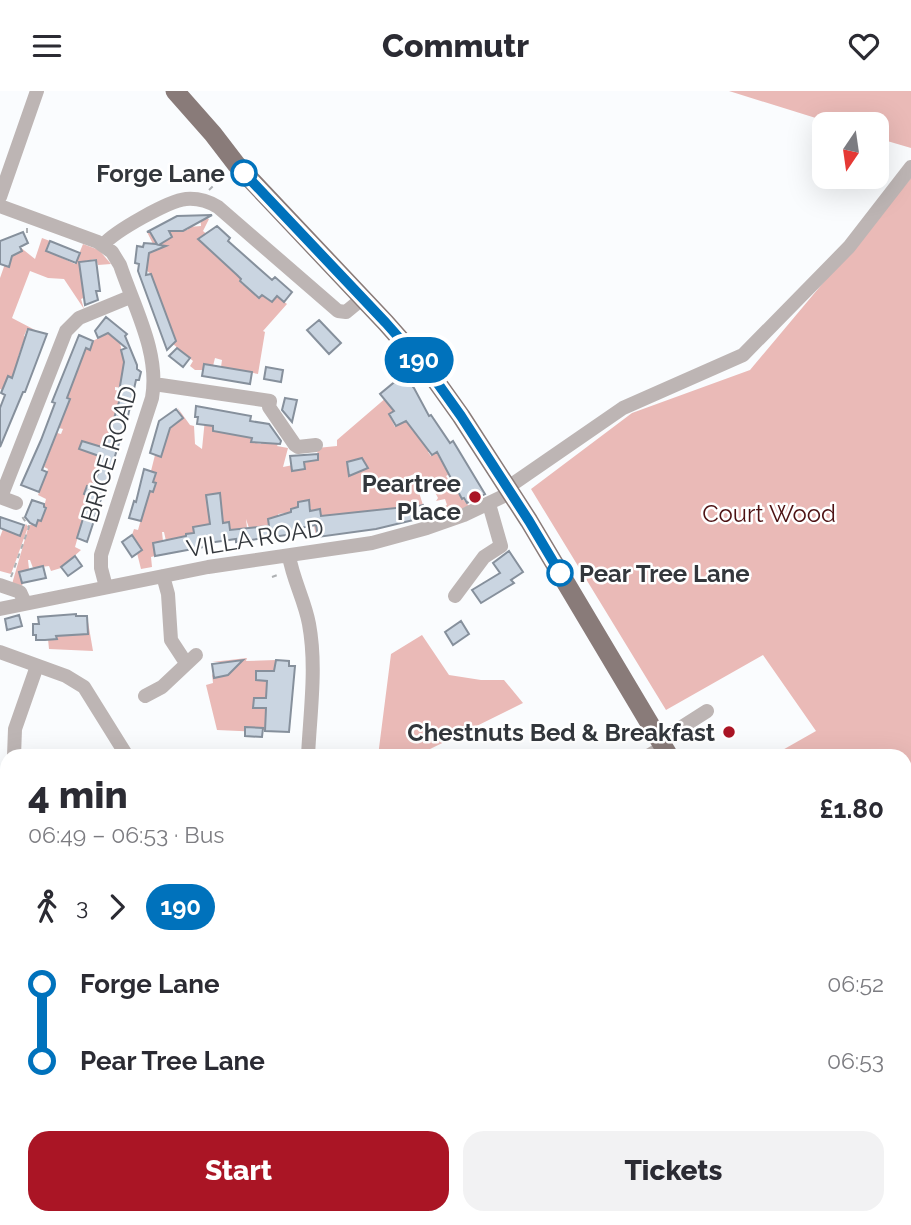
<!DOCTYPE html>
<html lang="en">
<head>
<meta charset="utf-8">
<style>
	:root { --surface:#fff; --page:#f2f2f3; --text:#2b2b33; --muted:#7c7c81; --accent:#aa1525 }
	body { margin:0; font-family:Raleway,sans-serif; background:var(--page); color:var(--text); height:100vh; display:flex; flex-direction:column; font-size:26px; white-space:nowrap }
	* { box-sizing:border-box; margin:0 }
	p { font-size:23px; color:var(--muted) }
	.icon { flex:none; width:38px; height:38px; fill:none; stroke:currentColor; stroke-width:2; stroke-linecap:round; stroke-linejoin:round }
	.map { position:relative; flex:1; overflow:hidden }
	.drawer { position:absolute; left:0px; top:658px; width:912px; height:476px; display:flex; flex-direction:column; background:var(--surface); border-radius:21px 21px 0 0; box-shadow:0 7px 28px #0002 }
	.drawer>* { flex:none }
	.badge { padding:0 14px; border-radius:23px; font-size:24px; line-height:46px }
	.needle { width:46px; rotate:193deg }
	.tools { position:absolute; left:812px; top:21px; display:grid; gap:14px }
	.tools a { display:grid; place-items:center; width:77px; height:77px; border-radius:14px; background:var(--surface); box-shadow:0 7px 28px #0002; font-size:35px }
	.map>.badge { position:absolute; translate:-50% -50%; box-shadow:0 0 0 4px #fff }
	.legs { display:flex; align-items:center; gap:10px; height:77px; padding:0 28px; font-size:23px }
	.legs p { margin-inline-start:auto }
	.summary { display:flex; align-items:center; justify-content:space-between; height:119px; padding:0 28px }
	h1 { font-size:38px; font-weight:800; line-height:52px }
	.action { display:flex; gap:14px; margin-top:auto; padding:14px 28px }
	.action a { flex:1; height:80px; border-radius:21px; background:var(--accent); color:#fff; font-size:28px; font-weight:800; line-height:80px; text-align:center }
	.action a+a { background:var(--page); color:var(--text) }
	ul { padding:0 28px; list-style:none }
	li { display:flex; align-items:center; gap:24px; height:77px; font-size:26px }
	li i { display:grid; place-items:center; width:10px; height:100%; margin:0 9px; background:currentColor }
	li i::after { content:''; width:18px; height:18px; margin:-9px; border:5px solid; border-radius:50%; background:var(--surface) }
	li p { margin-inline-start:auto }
	li:first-child i { background:linear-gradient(#0000 50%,currentColor 0) }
	li:last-child i { background:linear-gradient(currentColor 50%,#0000 0) }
	header { display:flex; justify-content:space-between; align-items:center; height:91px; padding:0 28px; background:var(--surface); font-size:32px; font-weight:800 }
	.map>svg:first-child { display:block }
</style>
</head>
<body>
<header><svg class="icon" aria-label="menu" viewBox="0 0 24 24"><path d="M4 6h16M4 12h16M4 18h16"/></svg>Commutr<svg class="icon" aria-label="heart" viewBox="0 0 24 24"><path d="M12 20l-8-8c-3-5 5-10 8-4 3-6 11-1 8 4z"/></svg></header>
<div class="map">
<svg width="911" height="1134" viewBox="0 0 911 1134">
	<rect width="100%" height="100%" fill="#fafcfe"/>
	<!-- green -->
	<path fill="#eabab7" d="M729,0h182v57l-34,-10v-14h-42z
		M911,87v811l-6,-4v-229h-133l44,-25 -53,-76 -97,55 -135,-221 101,-76 118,-43z
		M200,124l9,4 -6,12 9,8 7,20 24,18 -4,4 4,4 5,-5 10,9 11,-12 -5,7 3,15 5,3 5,-6 10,8 -24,27 2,1 -7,42 -37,-7 1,-7 -7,-2 -2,8 -9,-2 -1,6h-8l-5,-4 3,-5 -20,-17 2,-7 -24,-63 -4,-3 3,-28 3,1 -6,-12 2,-1 6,9 20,-11 13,1v-3l13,-1z
		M42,147l8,3 -3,10 28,13 8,-20 16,6 12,14 -13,1 -2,-6 -16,3 20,29 -19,8 3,10 -20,-30 -16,-1 -18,-7 -18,47 23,12 -8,-1 -3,7 8,3 -8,1 -6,17 7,3 -9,19 -8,-3 -2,5 4,1 -3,10 -7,-3v-111l7,-20 14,-7 -1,-4 15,12z
		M99,235l21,17 4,18 10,-4 3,8 -9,-1 -6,24 -7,-1v3l7,2 -4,16 11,3 -4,15 -11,-4 -6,19 11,4 -4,13 -15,-5 -3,9 4,2 -3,10 10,3 -4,13 -17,-4 -3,7 6,3 -3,10 11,4 -4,13 -11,-4 -8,28 6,3 -20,18 -10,3 -2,-5 -16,2 -3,-8h-2l1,9 -9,3 3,12 -3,3 -8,-3 17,-59h7l2,-5 3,1 3,-6 -3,-2 5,-5 -2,-1 2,-8 -8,-4 10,-26 -4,-2 8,-21 -6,-3 2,-6 6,3 3,-7 4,1 2,-5 -4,-1 6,-15 -4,-2 4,-8 3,1 2,-4 -3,-2 19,-50 4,1 3,-8 9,-5z
		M415,299l2,2 -28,23 6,12 18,-11 7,8 -8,6 2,2 5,-3 17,18 -8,5 3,4 5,-4 9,16 11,2 -10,6 4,6 9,-5 2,4 -7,4 3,6 8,-4 3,4 -8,5 9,10 -26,9 -2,-7 6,-3 -2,-6 -9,2 2,-3 -7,-14v-6l-9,3 -3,-9 -12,5 3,8 6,-2 7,22 -18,5v-2l-32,2 3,19h-3l-3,-18 -14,2 3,19h-2l-7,-19 -8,1 -3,5 -1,-5 -17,2 -1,-7 -7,1 5,27 -2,-1 -7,-35 -11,1v6l-7,1 4,25h-4l-4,-21 -9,1 1,7 -5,-3 -6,1 1,9 -9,3 -1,-4 -10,1 -3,-9 1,9 -16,9 -2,-15 -7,1 -9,18v5h-4l-2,-12 -11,1 -1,-9 -2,1 1,6 -8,1v2l-20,5 -2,-9h-2l1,9 -10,2 2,13 -4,1 1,10 -11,2 -4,-16 5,-4 -10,-14 2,-6 4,1 11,-39 4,1 3,-9 -3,-1 -2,-11 4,-16 6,2 6,-20 -1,-4h-3l20,-15 -6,-11 13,18 4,1 1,18 7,5 3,-30 48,14 -1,9 9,2 1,-8 19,3 -4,7 11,2 -5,19 35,-7 -1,-12 20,-2v-6l57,-49 7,9z
		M26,433l2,3 -17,47 -11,-3v-34l3,-8 17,6z
		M87,525l6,35 -44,-2 -1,-10h9l-1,-5h32z
		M422,544l27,40 32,5h23l19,23 -101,50 -1,3h-43l13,-102z
		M247,567l-1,3 30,-1v6h-2l2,7 -9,-2v4h-12v5l17,-2 -7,52h-2l-1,2 -45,-2 -11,-45 7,-2 -1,-9 3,3 15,-3 -5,-12h-13z
		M7,953v174h103l5,7h-115v-19l6,-9 -2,-59 -4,-2v-80z"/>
	<!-- building -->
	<path fill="#cad5e1" stroke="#86909c" stroke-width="2" d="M212,124l-29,16h-14l3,6 -13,8 7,1 -17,7 -3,22 5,-1 25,67 -9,9 -29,-79 1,-7 -4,-1 2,-17 6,1 1,-4 13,1 -7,-12h-3l30,-16z
		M217,135l13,12 -2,3 44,39 3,-3 17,15 -8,10 -7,-6 -5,6 -10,-7 -3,3 -19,-17 1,-2 -4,-4 -39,-36z
		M23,141l5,11 -8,4 2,4 -10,5 -3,11 -9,-3v-23z
		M50,150l30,12 -4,10 -30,-12z
		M96,169l4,31h-4l2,9 -13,5 -6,-43z
		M106,226l21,17 -2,2 12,29v4l4,3 -2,8h-3l-8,36 -41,126 -10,-4 13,-42 -6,-2 3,-8 6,2 8,-24 -4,-1 2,-7 -20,-7 3,-8 23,7 17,-56h-3l5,-30 -3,-12 5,-2 -18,-15 -10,5 -3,-7z
		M319,229l22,23 -12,11 -22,-24z
		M28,238l19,5 -22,58h-2l-23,55v-39l5,-13 -4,-2 7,-17 4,2z
		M79,244l14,6 -3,9 -4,-2 -19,50 3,1 -28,71 5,2 -8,20 -18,-7 20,-45 14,-37 -3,-1z
		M177,257l13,10 -7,9 -14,-11z
		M204,273l48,8 -2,12 -48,-8z
		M266,276l17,3 -2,12 -17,-3z
		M403,284l11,13 15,28 2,-1 19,28 3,-2 32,53 -18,9 -3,-5 -2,1 -25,-47 -5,3 -26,-34 -10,5 -7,-12 5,-3 -14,-17z
		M285,307l12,2 -5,22 -10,-12z
		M196,315l55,10 -1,5 19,3 12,17 -1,3 -29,-2 1,-4 -39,-7v-5l-16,-2 1,-7h-3z
		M176,318l7,9 -13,10 -9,29 -11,-4 9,-32z
		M318,363v6l-14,2 1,7 -13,2 -2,-15z
		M362,367l6,10 -19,8 -2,-14z
		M144,378l12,4 -3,9 3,1 -3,9 -3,-1 -9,30 -12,-3 5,-17 2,1z
		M220,402l3,30 6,-1 1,8 39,-4 -1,-7 23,-7v-3l7,-2v-5l11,-2 1,11 10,-2 1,7 84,-9v3l18,-5 3,12 -50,12 -58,8 -2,-12 -16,3 1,5 -65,9v-3l-28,4 1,3 -54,10 -2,-13 33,-7v-2l8,-1 -1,-6 17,-3 -4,-29z
		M32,409l12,4v3l2,1 -5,13 -3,-1 -2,6 -6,-3 -5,-6z
		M0,426l24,8 -4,11 -20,-8z
		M132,444l10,15 -10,7 -10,-15z
		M509,460l14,21 -12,8 3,3 -33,20 -9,-13 28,-17 -7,-10z
		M75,465l7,10 -14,10 -7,-9z
		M43,475l3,12 -24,5 -3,-11z
		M76,523v2h11l1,18 -32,2 1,3 -12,1h-9v-5h-3v-11h6l-1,-7z
		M19,524l3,11 -15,4 -2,-11z
		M461,530l8,13 -16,11 -8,-13z
		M243,569l-15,15 -14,3 -2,-14z
		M276,569l13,1v5h6l-6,66 -24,-1 1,-23h-13l1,-10h12l1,-17 -11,-1v-9h18z
		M245,636l18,1 -1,9 -17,-1z"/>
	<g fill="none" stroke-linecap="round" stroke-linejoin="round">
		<!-- path -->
		<path stroke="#adb0b3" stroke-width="2" stroke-dasharray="5 5" stroke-linecap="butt" d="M209,99l16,-15
			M27,137v9
			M11,486l18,-50 -8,-12
			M272,486l8,-3
			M905,975l2,-9"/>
		<!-- minor -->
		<path stroke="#bdb5b4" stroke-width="14" d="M0,106l37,-106
			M0,115l98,36 14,10 8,13c14,42 40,88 32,133l-51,157v13l5,19
			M103,154c12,-14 65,-44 83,-46 12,-1 22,2 32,8l120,104 8,1 17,-14
			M154,293l116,17 -1,6 26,38 3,2 18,-2
			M507,397l116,-80 120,-53 106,-108 62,-80
			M0,406l16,6
			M1,406l65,-166 13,-13 51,-21
			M289,465c4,24 16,45 20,68 8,43 1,89 -1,132
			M163,485l5,18 3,46 15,23
			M0,494l20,7 5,11
			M455,505l29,-39 17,-11 -12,-42
			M0,518l208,-42 164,-24 55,-15 37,-13 46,-22
			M0,561l66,24 18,11 43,69
			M145,605l17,-9 34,-32
			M660,650l47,-30
			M14,665l1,-27 22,-63
			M648,665l15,-9
			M0,742h7
			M0,849l7,-19
			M905,1120l6,1
			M207,1134l1,-7"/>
		<!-- major -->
		<path stroke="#897b79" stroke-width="19" d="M175,0l38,43 23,30 150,159 45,51 30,42 68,105 140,235
			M905,922l6,5"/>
	</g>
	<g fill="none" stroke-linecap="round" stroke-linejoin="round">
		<defs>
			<path id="line-1" d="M244,82l142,150 45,51 30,42 68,105 31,52"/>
		</defs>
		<!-- line-1 casing -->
		<use href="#line-1" stroke="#fff" stroke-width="16"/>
		<!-- line-1 -->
		<use href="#line-1" stroke="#0072bc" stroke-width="10"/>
	</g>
	<!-- markers -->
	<g fill="#fff" stroke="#0072bc" stroke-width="3.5">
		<circle cx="244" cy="82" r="12"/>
		<circle cx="560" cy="482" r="12"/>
	</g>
	<g fill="#aa1525" stroke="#fff" stroke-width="2.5">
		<circle cx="475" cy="406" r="7"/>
		<circle cx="729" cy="641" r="7"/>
	</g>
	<g text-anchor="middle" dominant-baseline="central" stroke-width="5" stroke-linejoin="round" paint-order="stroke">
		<!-- stop labels -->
		<g font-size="24" font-weight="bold" fill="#33373c" stroke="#fff" text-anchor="end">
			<text x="225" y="82">Forge Lane</text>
			<text x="579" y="482" text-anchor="start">Pear Tree Lane</text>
		</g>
		<!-- street labels -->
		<g font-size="24" fill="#33373c" stroke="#fff">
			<text transform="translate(109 363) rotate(-73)">BRICE ROAD</text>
			<text transform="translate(255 447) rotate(-9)">VILLA ROAD</text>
		</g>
		<!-- poi labels -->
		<g font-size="24" font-weight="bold" fill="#33373c" stroke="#fff" text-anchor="end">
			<text x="461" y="392">Peartree<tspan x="461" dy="28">Place</tspan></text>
			<text x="715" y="641">Chestnuts Bed &amp; Breakfast</text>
		</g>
		<!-- park labels -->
		<g font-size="24" fill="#4d1213" stroke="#fff">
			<text x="769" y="422">Court Wood</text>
		</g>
	</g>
</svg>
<div class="tools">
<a><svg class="needle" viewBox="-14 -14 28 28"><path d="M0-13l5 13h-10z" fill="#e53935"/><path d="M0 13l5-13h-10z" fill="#7c7c81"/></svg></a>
</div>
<b class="badge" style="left:419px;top:269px;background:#0072bc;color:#fff">190</b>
<section class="drawer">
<div class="summary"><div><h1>4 min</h1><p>06:49 – 06:53 · Bus</p></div><b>£1.80</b></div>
<div class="legs"><svg class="icon" aria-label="walk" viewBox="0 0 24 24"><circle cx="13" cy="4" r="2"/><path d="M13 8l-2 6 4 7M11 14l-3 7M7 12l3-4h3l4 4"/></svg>3<svg class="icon" aria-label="forward" viewBox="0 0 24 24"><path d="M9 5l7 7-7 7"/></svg><b class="badge" style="background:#0072bc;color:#fff">190</b></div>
<ul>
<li><i style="color:#0072bc"></i><b>Forge Lane</b><p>06:52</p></li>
<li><i style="color:#0072bc"></i><b>Pear Tree Lane</b><p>06:53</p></li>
</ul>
<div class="action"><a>Start</a><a>Tickets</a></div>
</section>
</div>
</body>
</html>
